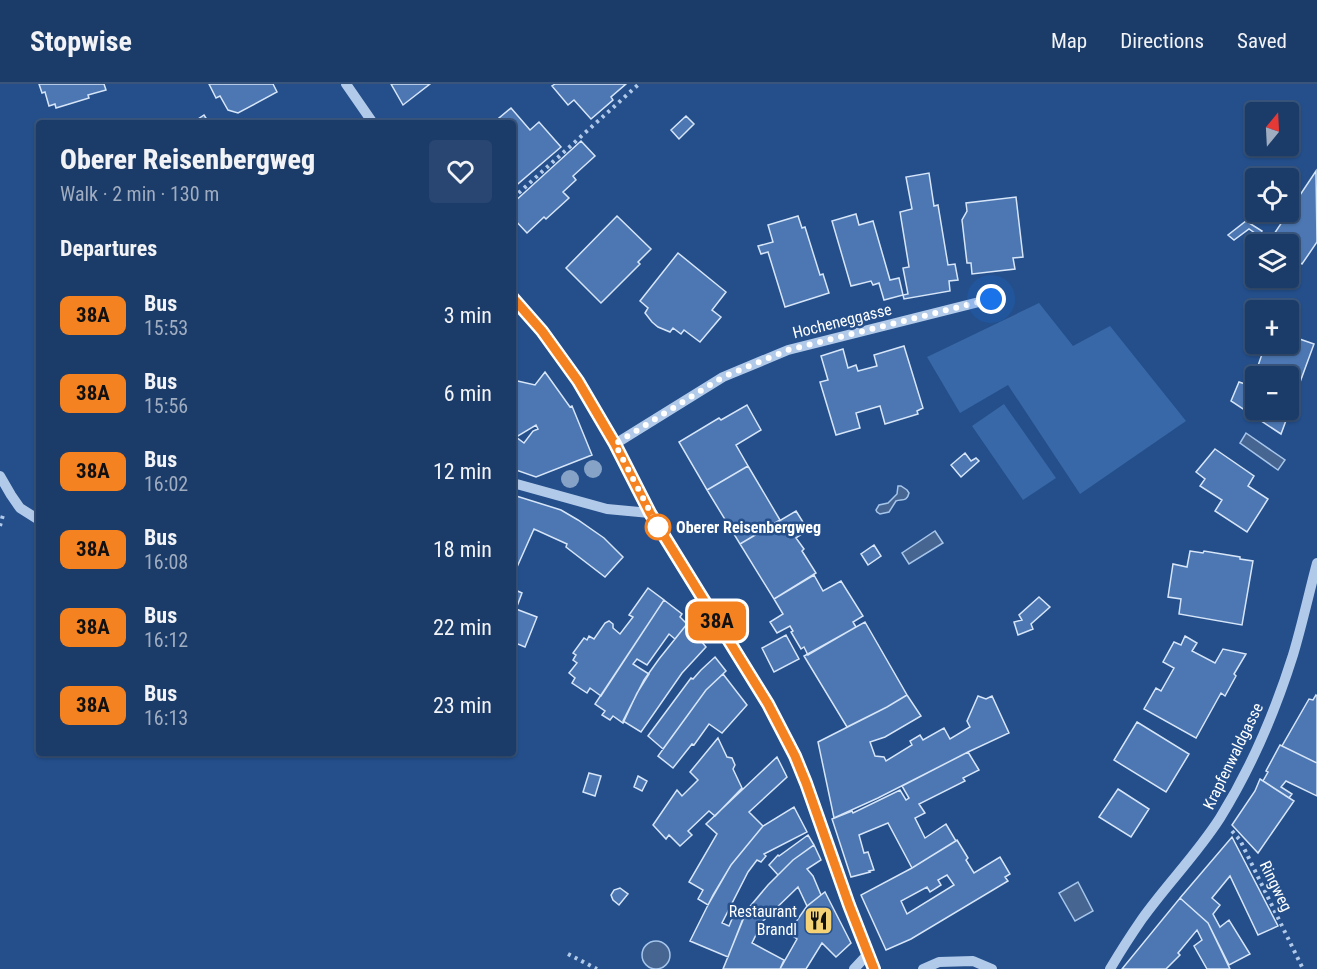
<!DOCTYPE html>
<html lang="en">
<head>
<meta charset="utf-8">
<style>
	:root { --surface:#1b3b68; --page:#284671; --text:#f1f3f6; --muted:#a0adc0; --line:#39557c }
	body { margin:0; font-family:"Roboto Condensed",sans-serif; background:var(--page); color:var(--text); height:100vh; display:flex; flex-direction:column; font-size:22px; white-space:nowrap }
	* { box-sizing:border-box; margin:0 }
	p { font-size:20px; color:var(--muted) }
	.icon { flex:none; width:33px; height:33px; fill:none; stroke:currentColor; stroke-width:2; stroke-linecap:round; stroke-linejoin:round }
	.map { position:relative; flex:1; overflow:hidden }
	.panel { position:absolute; left:36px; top:36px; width:480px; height:636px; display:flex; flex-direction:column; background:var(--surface); border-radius:6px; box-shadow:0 2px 4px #0004,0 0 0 2px var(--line) }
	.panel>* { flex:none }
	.badge { padding:0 12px; border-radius:9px; font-size:21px; line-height:39px }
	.needle { width:39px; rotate:18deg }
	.fabs { position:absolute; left:1245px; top:18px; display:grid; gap:12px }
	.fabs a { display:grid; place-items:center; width:54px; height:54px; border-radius:6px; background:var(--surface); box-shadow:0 2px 4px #0004,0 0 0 2px var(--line); font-size:30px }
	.you { position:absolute; width:30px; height:30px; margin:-15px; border:4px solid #fff; border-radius:50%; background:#1a73e8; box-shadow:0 0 0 9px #1a73e833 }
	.map>.badge { position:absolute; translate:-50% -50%; box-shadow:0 0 0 3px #fff }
	h2 { padding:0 24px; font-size:22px; line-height:54px }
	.round { display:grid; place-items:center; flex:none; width:63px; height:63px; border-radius:6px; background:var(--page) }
	.summary { display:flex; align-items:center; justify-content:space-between; height:102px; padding:0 24px }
	h1 { font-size:28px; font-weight:800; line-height:45px }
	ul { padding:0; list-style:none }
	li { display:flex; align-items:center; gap:18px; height:78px; padding:0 24px }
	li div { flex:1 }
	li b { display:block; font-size:22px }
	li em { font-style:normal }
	li .badge { min-width:66px; font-weight:700; text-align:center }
	header { display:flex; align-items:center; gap:36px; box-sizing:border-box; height:84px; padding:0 30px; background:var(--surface); border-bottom:2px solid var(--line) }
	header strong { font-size:28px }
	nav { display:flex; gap:33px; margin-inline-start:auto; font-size:21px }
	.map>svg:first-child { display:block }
</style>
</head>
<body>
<header>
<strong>Stopwise</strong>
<nav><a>Map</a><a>Directions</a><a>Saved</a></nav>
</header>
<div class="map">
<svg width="1317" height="885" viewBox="0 0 1317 885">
	<rect width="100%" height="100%" fill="#244f8b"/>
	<!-- green -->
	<path fill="#3868a8" d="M1039,219l34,43 37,-20 76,95 -106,73 -72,-109 -48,28 -33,-56z
		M1004,320l52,74 -33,22 -51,-74z"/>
	<!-- water -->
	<path fill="#476591" stroke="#a6c5eb" stroke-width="1.5" d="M1246,349l39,27 -7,10 -38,-27z
		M898,402h3l6,4 2,3c-2,9 -7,6 -13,8l-7,11 -9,2 -3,-2 -1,-2 3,-5 9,-2 9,-9z
		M935,447l8,12 -34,21 -7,-11z
		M1078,798l15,29 -18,10 -16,-28z
		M642 871a14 14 0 1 1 28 0a14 14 0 1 1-28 0Z"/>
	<!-- building -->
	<path fill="#4c77b2" stroke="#d6e5f8" stroke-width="1.5" fill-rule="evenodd" d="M39,0h65l2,6 -18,5 1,3 -33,10 -1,-4 -6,2 -4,-14 -3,1z
		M209,0h64l4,8 -39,21 -10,-3 -8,-14 -4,2z
		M391,0h39l-27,21z
		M555,0h71l-15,13 2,3 -22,19 -17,-19 -6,5 -16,-19z
		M511,24l19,22 9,-8 22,25 -48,41v-65h-20z
		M204,31l5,8h-13l-1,-2z
		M686,32l8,8 -15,15 -8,-9z
		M581,57l14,15 -22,20 3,4 -13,12 6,6 -23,21 -2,-2 -17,16 -14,-15v-15z
		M1316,87l1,71 -15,22 -14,-10v-10h-12l-6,-4z
		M929,89l5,33 4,-1 10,60 7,-1 3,16 -9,1 1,10 -46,8 -1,-4 5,-1 -5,-26 6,-1 -9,-55 12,-3 -6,-32z
		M1016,113l7,60 -10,1 2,11 -43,5 -1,-11h-4l-5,-43 5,-9 -1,-8z
		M856,130l3,11 14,-4 17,59 9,-2 4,17 -19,5 -5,-17 -6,2 -2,-4 -20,5 -19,-65z
		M617,132l34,33 -13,13 2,2 -39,39 -35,-35z
		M798,132l4,12 3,-1 15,48 3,-1 6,19 -44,14 -17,-55 -7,2 -3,-8 15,-4 -5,-17z
		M1246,137l16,10 -3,5 -10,-7 -15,11 -6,-5z
		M678,169l48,39 -14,18 9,7 -21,25 -16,-12 -3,4 -8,-6 -3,4 -12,-5 -6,-5 -7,-9 3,-5 -8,-7z
		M1288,251l26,9 -33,90 -50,-33 8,-19 12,4 10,-29 6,-13h21zM1256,292h32v34h-32z
		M904,262l19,62 -6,3 1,3 -33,10 -5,-18 -24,7 4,15 -24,7 -16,-53 8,-2 -7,-24 22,-7 5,19 8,-3 2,6 19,-5 -3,-11z
		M545,288l25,35 2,-1 20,49 -56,22 -23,-8v-89l22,5zM536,341l2,4 -5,2 -9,12 -8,-6z
		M747,321l14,25 -25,15 12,21 -41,24 -28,-48 40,-24 2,2z
		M1215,365l39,27 -6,10 20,13 -21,33 -32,-21 7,-11 -22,-14 5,-7 -9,-7z
		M965,369l6,8 5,-3 3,3 -18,16 -10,-12z
		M748,382l32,54 -40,24 -33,-54z
		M513,411l48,15 17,10 26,18 19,19 -18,20 -39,-30 1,-3 -33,-15 -21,47z
		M796,427l12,19 -12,8 8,11 -2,2 14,22 -42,26 -34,-55z
		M874,461l7,11 -13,9 -7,-11z
		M1190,467l13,2 1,-2 36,6v2l13,2 -11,64 -63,-11 2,-15 -13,-2 5,-33 14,3z
		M814,491l9,16 18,-10 22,35 -10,6 3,5 -48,28 -4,-8 -3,2 -10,-17 2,-1 -3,-5 -13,7 -7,-11 13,-8 -9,-15z
		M648,504l16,12 -63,96 -11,-8 -3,5 -15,-10 3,-5 -6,-5 8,-10 -4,-3 3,-5 -3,-2 11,-15 3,2 2,-4 5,3 11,-16 4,-2 4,3v4l7,6 13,-17 -4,-2z
		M513,505l9,4 -6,16 21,8 -12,30 -12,-5z
		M1039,513l11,10 -19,17 2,5 -15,6 -4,-13 8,-2 -3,-5z
		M664,516l18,14 -2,3 7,7 -12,15 -6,-5 -22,31 -10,-6 -4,5 16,10 -12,19 -14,30 -10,-7 -3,4 -8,-5 3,-4 -10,-7z
		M865,538l42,73 -20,12 -40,20 -43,-71z
		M687,540l19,23 -24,26 -41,59 -18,-11 21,-41 15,-21z
		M786,551l13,24 -25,13 -12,-24z
		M1185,552l12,7 -5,8 23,12 8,-14 23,5 -12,20 2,2 -11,20 -4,-3 -25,45 -52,-29 12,-21 5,3 13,-23 -11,-6 11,-20 7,3z
		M715,573l11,14 -20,19 -43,59 -15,-13 43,-58 2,1 8,-9z
		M723,590l24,31 -25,28 -13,-9 -15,21 -2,-1 -19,24 -15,-12 48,-66z
		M907,611l14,21 -36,21 -15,5 5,14 9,1 2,4 26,-16 -2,-4 10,-6 3,5 21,-12 6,11 20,-12 -3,-6 11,-25 8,3 6,-3 17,37 -41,19 -90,46 -44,20 -16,-76 69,-35z
		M1316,611l1,1v67l-35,-17 27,-47 4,1z
		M1137,638l52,32 -23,38 -52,-32z
		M718,654l9,19 5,1 3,7 -2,4 9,19 -27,28 -6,-5 -21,20 4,4 -12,11 -11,-11 -3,4 -13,-14 24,-35 5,6 16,-16 -8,-8z
		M1280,661l37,18v33l-31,-15 -5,6 11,7 -3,4 -26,-17 5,-9 -2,-1z
		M968,668l11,18 -16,8 2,3 -46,23 6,9 -10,5 10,20 21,-14 10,17 -44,27 -24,-45 -29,12 5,18 4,-1 6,18 -5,1 1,1 -19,5 -19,-58 20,-8 1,2 47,-23 6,10 3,-2 -7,-12z
		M777,673l10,20 -38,35 14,14 -32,39 -23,40 -10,-6 5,-9 -14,-8 28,-48 -11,-10z
		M589,689l12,3 -6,20 -12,-4z
		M638,692l9,5 -5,10 -8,-4z
		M1260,695l34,22 -36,52 -26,-28 23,-34z
		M1118,705l31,20 -18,28 -32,-20z
		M794,723l13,25 -43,22 2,2 -5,6 -4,-2 -9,12 -26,51 7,3 6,-14 9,4 -16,41 -38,-16 23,-46 18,-30 32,-39z
		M808,751l6,10 -21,15 -15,15 -9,-10 9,-10 1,1z
		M1232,753l46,89 -20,9 -28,-59 -18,22 8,7 -7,9 7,13 9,-7 21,34 -21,11 -21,-42 -28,-25z
		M957,756l11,18 -2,2 8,13 26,-16 10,17 -5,3 3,4 -97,58 -25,11 -25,-55 51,-27zM947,791l7,10 -47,29 -6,-13 26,-14 3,5 11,-7 -3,-5z
		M814,761l7,15 -14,9 6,7 8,19 -14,11 -9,-19 -35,34 -11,22 32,17 -4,9h-57l24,-59 21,-25 25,-25z
		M620,804l8,6 -9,11 -6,-5 -2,-5 3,-5z
		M825,808l26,51 -15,14 -14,-14 -16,26h-26l17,-30 -9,-6 19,-27z
		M1180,814l28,25 22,46h-23l-13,-23 8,-6 -5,-10 -19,23 2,2 -14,14h-44z"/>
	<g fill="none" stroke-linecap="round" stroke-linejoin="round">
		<!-- path -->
		<path stroke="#b2caea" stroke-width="4" stroke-dasharray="3 4.5" stroke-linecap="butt" d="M513,114l126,-114
			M0,442l3,-11
			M1232,747l8,9 63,129
			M568,870l29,15"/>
		<!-- minor -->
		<path stroke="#b2caea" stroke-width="10" d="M346,0l27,39
			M513,213l29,34 19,25 16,25 38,63 35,69 118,191 27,52 11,27 43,122 25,64
			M615,360l108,-67 65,-27 203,-51
			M0,392l11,19 9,13 19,12
			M513,399l94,26 43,4
			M854,885l15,-16
			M923,885l16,-7 34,-1 19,8
			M1110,885c10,-17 21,-34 32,-50 25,-35 55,-65 78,-101 31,-50 55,-106 73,-163 9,-30 16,-62 24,-92"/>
	</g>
	<!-- trees -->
	<g fill="#86a2c7">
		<circle cx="593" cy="385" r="9"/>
		<circle cx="570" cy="395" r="9"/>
	</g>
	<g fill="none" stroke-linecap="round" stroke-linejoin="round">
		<defs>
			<path id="line" d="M513,214l29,33 36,50 37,63 35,69 118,191 27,52 11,27 43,122 25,64"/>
		</defs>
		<!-- line casing -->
		<use href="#line" stroke="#fff" stroke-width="14"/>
		<!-- line -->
		<use href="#line" stroke="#f58220" stroke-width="9"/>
		<!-- walk -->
		<path stroke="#fff" stroke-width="6" stroke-dasharray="0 10.8" d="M658,443l-43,-83 108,-67 65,-27 203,-51"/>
	</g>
	<!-- icons -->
	<defs>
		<symbol id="restaurant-square" viewBox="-11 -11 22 22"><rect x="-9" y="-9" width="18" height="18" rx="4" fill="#f5d275" stroke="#244f8b"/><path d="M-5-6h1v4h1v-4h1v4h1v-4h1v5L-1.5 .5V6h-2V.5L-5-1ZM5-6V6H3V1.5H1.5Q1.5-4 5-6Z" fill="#111"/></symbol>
	</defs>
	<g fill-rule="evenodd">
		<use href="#restaurant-square" x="802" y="820" width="33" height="33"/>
	</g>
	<!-- markers -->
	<circle fill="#fff" stroke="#f58220" stroke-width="3" cx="658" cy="443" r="12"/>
	<g text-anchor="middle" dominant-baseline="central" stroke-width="5" stroke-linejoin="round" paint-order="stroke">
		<!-- street labels -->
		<g font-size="16" fill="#fff" stroke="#244f8b">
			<text transform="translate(842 237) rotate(-14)">Hocheneggasse</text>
			<text transform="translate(1233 672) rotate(-64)">Krapfenwaldgasse</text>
			<text transform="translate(1276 802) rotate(64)">Ringweg</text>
		</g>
		<!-- stop labels -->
		<g font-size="16" font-weight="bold" fill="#fff" stroke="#244f8b" text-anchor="start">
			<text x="676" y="443">Oberer Reisenbergweg</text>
		</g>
		<!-- poi labels -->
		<g font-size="16" fill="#fff" stroke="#244f8b" text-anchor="end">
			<text x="797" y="827">Restaurant<tspan x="797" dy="18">Brandl</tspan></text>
		</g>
	</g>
</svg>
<div class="fabs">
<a><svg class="needle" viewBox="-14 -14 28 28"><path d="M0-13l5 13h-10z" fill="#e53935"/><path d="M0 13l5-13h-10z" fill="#a0adc0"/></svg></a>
<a><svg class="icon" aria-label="locate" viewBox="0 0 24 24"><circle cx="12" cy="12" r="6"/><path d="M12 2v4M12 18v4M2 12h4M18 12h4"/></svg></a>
<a><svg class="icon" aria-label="layers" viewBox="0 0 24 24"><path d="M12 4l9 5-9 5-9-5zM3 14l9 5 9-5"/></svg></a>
<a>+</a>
<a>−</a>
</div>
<div class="you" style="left:991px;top:215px"></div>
<b class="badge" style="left:717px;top:537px;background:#f58220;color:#111">38A</b>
<section class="panel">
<div class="summary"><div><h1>Oberer Reisenbergweg</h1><p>Walk · 2 min · 130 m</p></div><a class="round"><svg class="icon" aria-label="heart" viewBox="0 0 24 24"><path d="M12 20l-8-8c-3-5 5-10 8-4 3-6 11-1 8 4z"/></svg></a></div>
<h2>Departures</h2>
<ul>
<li><span class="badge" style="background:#f58220;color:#111">38A</span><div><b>Bus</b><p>15:53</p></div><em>3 min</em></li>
<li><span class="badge" style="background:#f58220;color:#111">38A</span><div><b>Bus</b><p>15:56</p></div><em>6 min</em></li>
<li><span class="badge" style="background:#f58220;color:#111">38A</span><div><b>Bus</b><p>16:02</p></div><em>12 min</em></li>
<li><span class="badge" style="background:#f58220;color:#111">38A</span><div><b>Bus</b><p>16:08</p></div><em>18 min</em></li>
<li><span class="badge" style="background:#f58220;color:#111">38A</span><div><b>Bus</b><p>16:12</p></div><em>22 min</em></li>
<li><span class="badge" style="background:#f58220;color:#111">38A</span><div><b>Bus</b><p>16:13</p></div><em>23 min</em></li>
</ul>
</section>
</div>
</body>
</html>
